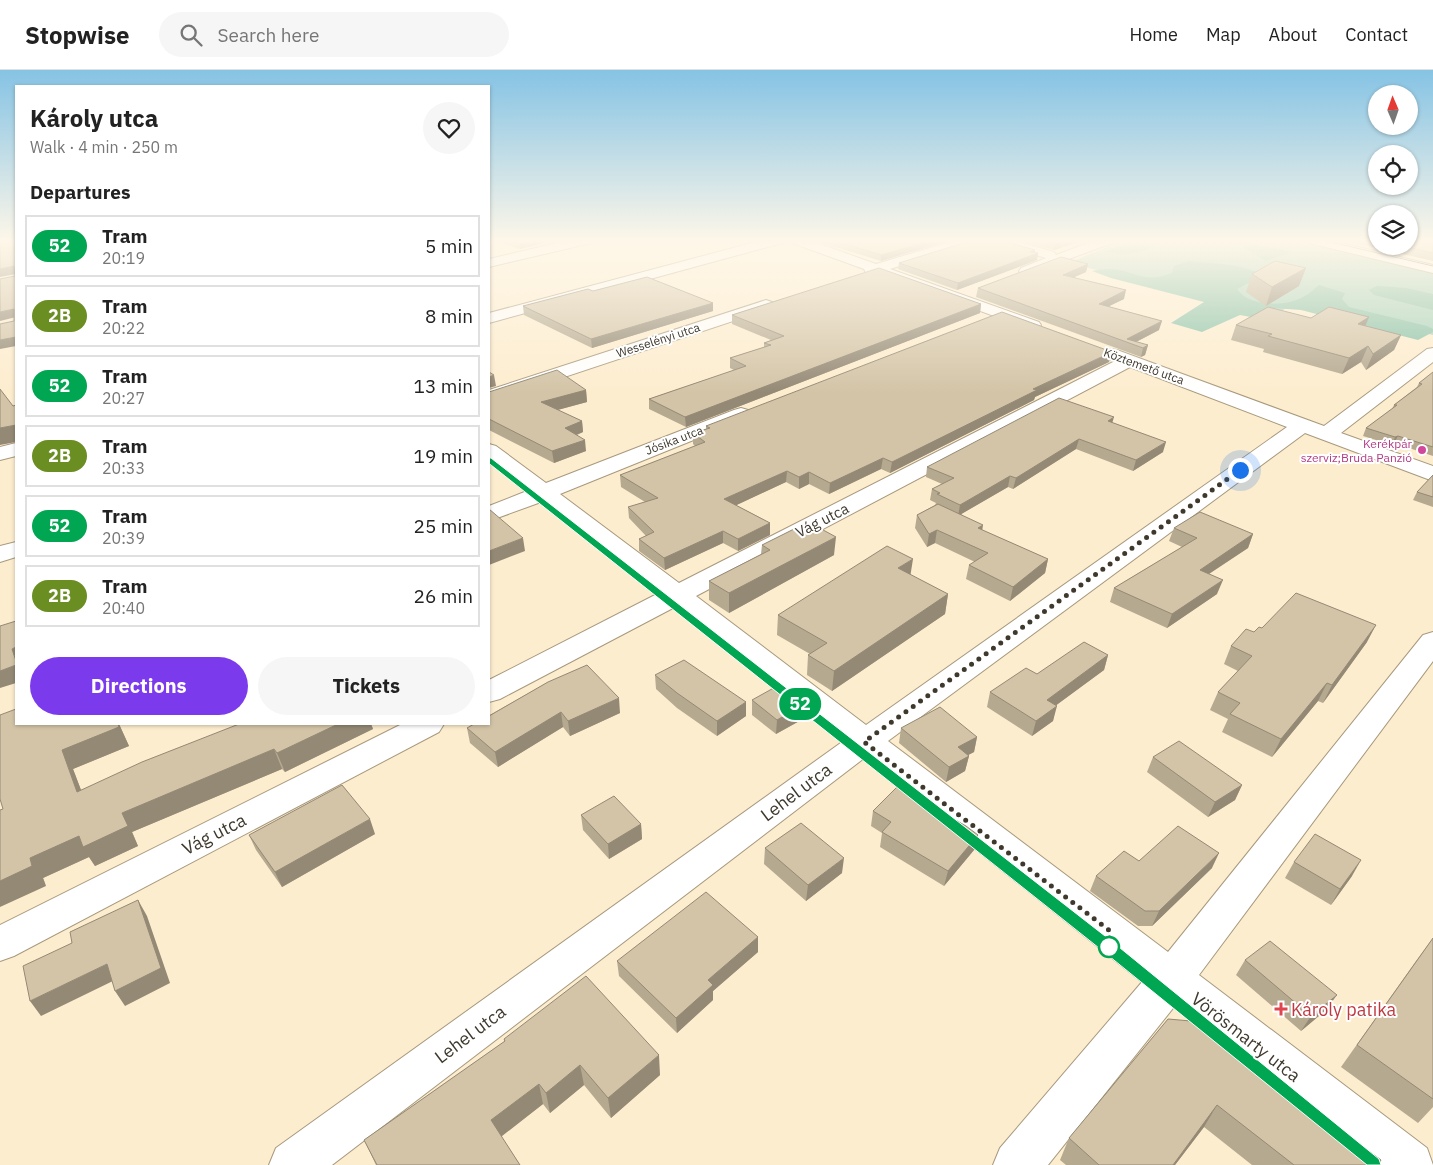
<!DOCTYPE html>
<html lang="en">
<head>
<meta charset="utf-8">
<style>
	:root { --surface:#fff; --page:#f6f6f6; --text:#222; --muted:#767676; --line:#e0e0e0; --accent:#7c3aed }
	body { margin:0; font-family:"IBM Plex Sans",sans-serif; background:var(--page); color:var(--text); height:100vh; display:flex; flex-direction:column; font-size:19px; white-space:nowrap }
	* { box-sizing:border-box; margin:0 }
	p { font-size:16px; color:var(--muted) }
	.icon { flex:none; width:28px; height:28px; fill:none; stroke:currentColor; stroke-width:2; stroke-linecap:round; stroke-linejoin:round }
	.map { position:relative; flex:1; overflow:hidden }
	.drawer { position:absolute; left:15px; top:15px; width:475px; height:640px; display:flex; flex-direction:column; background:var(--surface); border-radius:0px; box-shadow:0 1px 4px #0004 }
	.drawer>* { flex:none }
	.badge { padding:0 10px; border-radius:16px; font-size:18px; line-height:32px }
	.needle { width:32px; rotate:358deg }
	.buttons { position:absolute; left:1368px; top:15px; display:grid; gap:10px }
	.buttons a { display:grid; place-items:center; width:50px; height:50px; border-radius:50%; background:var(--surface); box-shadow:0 1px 4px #0004; font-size:25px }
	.you { position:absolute; width:25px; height:25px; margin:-12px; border:4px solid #fff; border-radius:50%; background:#1a73e8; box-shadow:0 0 0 8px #1a73e833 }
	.map>.badge { position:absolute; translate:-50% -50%; box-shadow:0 0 0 2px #fff }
	h2 { padding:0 15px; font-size:19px; line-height:45px }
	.round { display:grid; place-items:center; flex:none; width:52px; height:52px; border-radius:26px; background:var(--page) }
	.headline { display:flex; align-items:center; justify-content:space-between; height:85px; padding:0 15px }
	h1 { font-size:24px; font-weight:700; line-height:38px }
	.primary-button { display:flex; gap:10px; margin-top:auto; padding:10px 15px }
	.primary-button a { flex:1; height:58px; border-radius:30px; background:var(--accent); color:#fff; font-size:20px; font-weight:700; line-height:58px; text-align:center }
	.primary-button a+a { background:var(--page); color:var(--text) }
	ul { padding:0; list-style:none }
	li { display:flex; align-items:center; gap:15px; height:62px; margin:0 10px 8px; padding:0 5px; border:2px solid var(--line); border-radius:0px }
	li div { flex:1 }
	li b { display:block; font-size:19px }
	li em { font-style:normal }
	li .badge { min-width:55px; font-weight:700; text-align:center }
	header { display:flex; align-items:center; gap:30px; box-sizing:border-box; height:70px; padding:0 25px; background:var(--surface); border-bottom:1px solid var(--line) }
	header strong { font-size:24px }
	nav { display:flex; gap:28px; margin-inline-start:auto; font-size:18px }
	.search { width:350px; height:45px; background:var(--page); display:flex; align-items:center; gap:12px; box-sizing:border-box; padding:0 18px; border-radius:28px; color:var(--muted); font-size:19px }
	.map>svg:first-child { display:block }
</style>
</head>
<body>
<header>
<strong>Stopwise</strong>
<div class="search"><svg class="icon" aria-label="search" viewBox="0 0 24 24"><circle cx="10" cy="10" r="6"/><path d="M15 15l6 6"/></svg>Search here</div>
<nav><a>Home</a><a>Map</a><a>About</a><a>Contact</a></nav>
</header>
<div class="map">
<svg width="1433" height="1095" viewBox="0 0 1433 1095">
	<rect width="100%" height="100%" fill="#fdedcf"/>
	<!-- green -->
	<path fill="#a6d2bd" d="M1123,170h175l135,32v63l-136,-33 -23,13 -205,-52z"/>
	<!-- forest -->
	<path fill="#88c2a8" d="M1132,170h30c-20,16 -34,15 -58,12z
		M1231,170h9l52,12 -26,9z
		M1188,191c27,2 52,3 76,14l-27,14c12,18 49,18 66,8 6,-3 11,-8 16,-12l26,8 -3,6 7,8 78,19 6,3v3l-15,8 -117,-30 -27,-2 -18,10 -16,-3 -38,17 -31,-9 33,-21 -93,-24 -19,-7c5,-1 11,-2 16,-2 26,0 35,16 64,4l2,-7z
		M1377,216l29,2 27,6v16l-59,-15 -5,-5z"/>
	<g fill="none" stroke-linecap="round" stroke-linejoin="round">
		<defs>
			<path id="street" d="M570,170h23l-2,3 -102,24v-8z
				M763,170h21l-2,3 -293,80v-10z
				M790,170h19l67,24 81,-24h19l-1,3 -85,26 149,53 2,3 -2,3h-12l-151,-55h-10l-2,-4 -72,-26z
				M993,170h20l41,12 2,3 40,-15h18l-2,3 -86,32 -5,-1 -2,-3 2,-3 25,-10 -51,-15z
				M1307,170h22l104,25v8l-124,-30z
				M766,230l6,2 2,3 -2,3 -283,94v-12z
				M1433,278v14l-92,71 92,33v15l-128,-48 -417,308 280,211 255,-317 10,-3v29l-234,314 228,173 6,17h-61l-198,-158 -126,158h-55l7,-17 142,-166 -279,-223 -531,406h-63l7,-17 566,-406 -169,-134 -173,91 -11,3v-22l168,-86 -116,-92 -52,19v-15l38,-15 -38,-31v-16l7,2 50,37 188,-73 7,-2 7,2 3,4 -3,4 -188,76 119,89 436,-222 -10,-3 -3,-4 3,-4 6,-1 6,1 207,76 103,-77zM1130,297l157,60 -421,298 -170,-129z
				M16,373v13l-16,4v-13z
				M16,472v15l-16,5v-16z
				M402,654h42l-5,8 -425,224 -14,5v-36z"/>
		</defs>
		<!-- street casing -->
		<use href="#street" stroke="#a8997d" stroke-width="2"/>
		<!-- street -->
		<use href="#street" fill="#fff" fill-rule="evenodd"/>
		<!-- tram-far1 -->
		<path stroke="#79705e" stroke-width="1" d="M1322,170l111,26
			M489,390l448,352
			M964,763l53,42"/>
		<!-- tram -->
		<path stroke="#79705e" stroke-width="2" d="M1015,803l247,201"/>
	</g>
	<!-- wall -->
	<path fill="#b5a990" d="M493,170h62l-35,9z
		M813,170h138l-70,21z
		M1019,170h65l-30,10z
		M1342,170h34v6h33l24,-6v21z
		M1035,180l-1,3h4l-1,7 -80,30 -59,-21 1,-6z
		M1088,194l-2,8 -12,5 50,22 -15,7 50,24 -23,12 12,3 -3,10 -4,2 -165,-60 2,-9z
		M1252,204l47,12 -33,20 -20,-14z
		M593,221l120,12v8l-121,37 -68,-33 -1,-9z
		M981,234l-1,9 -294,114 -37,-18v-10l85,-29 -4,-2v-10l34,-11v-4l7,-3 -39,-16v-9z
		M1311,248l54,8 36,9 -7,15 -28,20 -5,-8 -19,12 -79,-22 1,-3 -33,-9 5,-15z
		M1109,292l-74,35 -1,3 -144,73 -9,-4 -52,25 -20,-10 -10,5 -13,-7 -50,23 34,18v12l-32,16 -15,-8 -58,27 -26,-19v-12l7,-3 -17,-18 -1,-11 17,-5 -24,-15 -1,-12 75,-29 -2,-2v-11l13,-4v-3z
		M1433,302v84l-39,-13 -2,2 -29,-9 3,-8 26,-19 2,-4 23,-18 2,-4z
		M586,320l1,12 -30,8 25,11 1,11 -6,3 9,16 -32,12 -65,-33v-38z
		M1113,353l50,29 -30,19 -57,-22 -63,40 -5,-2 -47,27 21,16 66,29 -3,14 -35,28 -44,-22 3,-14 6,-3 -40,-19 -8,4 -12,-19 2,-13 18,-10 1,-2 -6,-3 2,-11 10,-5 -16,-7 1,-10z
		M1433,405v32l-20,-7 4,-8z
		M1174,458l79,6 -5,14 -39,26 8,20 -50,34 -57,-26 4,-14 68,-41 -13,-6z
		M762,475l72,10 -105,58 -20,-13v-19l52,-27z
		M910,505l38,19 -3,20 -113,77 -25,-16 1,-20 2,-1 -33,-19 1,-20z
		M1262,558l105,14 -44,61 -5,-2 -46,56 -50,-25 6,-13 -18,-9 8,-18 20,-21 -14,-7 7,-18z
		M1108,585l-4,15 -48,35 -3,16 -21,15 -45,-29 3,-15z
		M655,605l91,27v14l-29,20 -40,-28 -21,-19z
		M548,612l72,31 -50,23 -7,-9 -65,40 -28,-24 -3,-15z
		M752,630l51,19 -27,15 -24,-19z
		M16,654h103l10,22 -56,23 8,21 158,-66h132l2,5 -88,43 -3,-3 -150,63 6,14 -43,20 -6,-9 -46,21 3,8 -43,-77z
		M901,658l76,9 -3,15 -6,3 1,1 -4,15 -19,11 -47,-39z
		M1153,687l89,28 -7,15 -27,17 -61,-45z
		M873,741l105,24 -4,15 -30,36 -64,-39 2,-14 -11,-7z
		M581,745l60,9 1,15 -33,20 -26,-29z
		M375,764l-93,53 -26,-37 -7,-15z
		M765,778l77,25 -36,28 -42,-37z
		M1139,791l73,7 -60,58h-14l-48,-35 6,-15z
		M1294,792l58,14 -21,29 -46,-27z
		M758,867v15l-45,39v9l-36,33 -58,-57 -2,-15z
		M1433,868v169l-15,16 -77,-56 75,-106z
		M1245,890l81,50 -25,21 -65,-56z
		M1168,949l210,146h-126l-48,-38 -29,38h-109l-6,-5 9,-22z
		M504,969l156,36 -49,43 -27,-33 -34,28 -7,-9 -42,32 19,29h-144l-12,-25 140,-98z"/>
	<!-- shaded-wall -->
	<path fill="#948975" d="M527,170h28l-35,9v-7z
		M932,170h19l-70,21v-6z
		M1068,170h16l-30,10 1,-6z
		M1035,180l-1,5 4,-2 -1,7 -80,30 1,-7z
		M1088,194l-2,8 -25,11 2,-8z
		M14,196l2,8 -16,3v-8z
		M1306,198l-7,18 -33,20 6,-19z
		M1126,220l-2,9 -27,13 2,-8z
		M713,233v8l-121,37 -1,-9z
		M981,234l-1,9 -294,114 -1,-10z
		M14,239l2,8 -16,4v-9z
		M1369,247l-6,15 -5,-8z
		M1162,251l-3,9 -27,14 -5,-5z
		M1401,265l-7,15 -28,20 7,-16z
		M16,267v9l-16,3v-9z
		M1148,275l-3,10 -4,2 2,-9z
		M1368,276l-7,16 -19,12 7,-16z
		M1112,282l-3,10 -74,35 -1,3 -144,73 2,-11 141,-73z
		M494,305l2,11 -7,2v-11z
		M586,320l1,12 -44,12 -2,-12z
		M1114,347l-3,10 -3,-6z
		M582,351l1,11 -17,7 -1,-11z
		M16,355v17l-16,3v-17z
		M1398,366l-4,7 -2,2 3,-8z
		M1079,369l-3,10 -63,40 3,-11z
		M585,370l1,11 -32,12 -2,-12z
		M1166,372l-3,10 -30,19 3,-11z
		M883,388l-2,11 -52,25 1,-11z
		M787,401l-1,11 -62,29v-12z
		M809,402v12l-10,5v-12z
		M1010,406l-2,11 -50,29 2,-11z
		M770,453v12l-32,16v-12z
		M983,455l-2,13 -3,-10z
		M937,460l-2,13 -8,4 2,-13z
		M723,461v12l-58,27 -1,-12z
		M1253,464l-5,14 -53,35 5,-13z
		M836,467l-2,18 -105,58v-20z
		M523,468l2,13 -36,14v-14z
		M913,489l-3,19 -12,-10z
		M1048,489l-3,14 -35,28 3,-14z
		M1223,510l-6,14 -50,34 5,-14z
		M948,524l-3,20 -113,77 2,-20z
		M1376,555l-9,17 -44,61 9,-18z
		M16,577v14l-4,-12z
		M1108,585l-4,15 -61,45 4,-15z
		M16,595v18l-16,5v-17z
		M1327,613l-9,18 -46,56 9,-18z
		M619,628l1,15 -50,23 -2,-15z
		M746,632v14l-29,20v-15z
		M804,634l-1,15 -27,15 1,-14z
		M1057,636l-4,15 -21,15 4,-15z
		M561,642l2,15 -65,40 -3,-15z
		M118,654h1l10,22 -56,23 16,42 -12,-19 -15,-42z
		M338,654h33l2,5 -88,43 -8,-19z
		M977,667l-3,15 -19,10 3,-15z
		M274,679l8,20 -150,63 6,14 -43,20 -6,-9 -46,21 3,8 -46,21v-26l30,-23 92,-45z
		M969,686l-4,15 -19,11 3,-15z
		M1242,715l-7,15 -27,17 7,-15z
		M370,749l5,15 -93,53 -7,-15z
		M641,754l1,15 -33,20 -1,-15z
		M978,765l-4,15 -30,36 4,-15z
		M1219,783l-7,15 -60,58 7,-15z
		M844,788l-2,15 -36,28 2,-16z
		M1361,790l-9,16 -21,29 9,-16z
		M138,830l9,16 23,67 -45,23 -10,-15z
		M758,867v15l-45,39v9l-36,33 -1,-15 32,-38z
		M107,894l10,15 -76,37 -11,-15z
		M1337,925l-11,15 -25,21 10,-15z
		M659,985l1,20 -49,43 -3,-20z
		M580,995l4,20 -34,28 -4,-20z
		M539,1014l4,20 -46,36 -6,-20z
		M1217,1035l-13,22 -29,38h-2z"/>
	<!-- building -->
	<path fill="#d3c4a7" stroke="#948975" d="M0,170h16v97l-16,3v-16l14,-3v-12l-14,3v-33l15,-3 -1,-10 -14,3z
		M514,170h13l-7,2z
		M833,170h99l-51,15z
		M973,170h26l36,10 -5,2 8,1 -80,30 -59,-20z
		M1040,170h28l-13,4z
		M1409,170h24v13l-29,-7h5z
		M1061,187l27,7 -25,11 63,15 -27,14 63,17 -35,18 21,6 -5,3 -165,-60z
		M1275,191l31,7 -34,19 -20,-13z
		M879,198l102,36 -296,113 -36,-18 97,-33 -16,-8 41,-13 -7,-2 20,-7 -52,-21z
		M647,207l66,26 -122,36 -68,-33 65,-17 5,2z
		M1268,237l43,11 18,-11 40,10 -11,7 43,11 -28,19 -5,-8 -19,12 -81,-22 4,-2 -36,-9z
		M1002,242l110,40 -79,37 4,1 -145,72 -9,-4 -53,25 -21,-11 -10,5 -12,-6 -63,28 46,24 -32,16 -15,-8 -59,27 -25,-19 15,-7 -26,-25 30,-9 -38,-23 85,-33 -12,-9 17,-5 -4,-2z
		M557,300l29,20 -45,12 41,19 -17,7 20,12 -33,11 -63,-32v-27z
		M489,302l5,3 -5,2z
		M1433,302v75l-35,-11 -3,1 -29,-9 31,-23h-3l28,-21 -3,-1z
		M0,319l13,17 3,-1v20l-16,3z
		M1059,328l55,19 -6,4 58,21 -30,18 -57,-21 -63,39 -6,-2 -50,29 -23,-11 3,-1 -8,-4 22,-11 -27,-11z
		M1433,405v22l-16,-5z
		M938,434l45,21 -5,3 70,31 -35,28 -44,-22 19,-12 -51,-23 -8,4 -12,-19z
		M489,439l34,29 -34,13z
		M1200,442l53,22 -53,36 23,10 -51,34 -58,-26 83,-50 -23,-10z
		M814,455l22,12 -107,56 -20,-12 61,-31 -8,-5 32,-16 7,3z
		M887,476l26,13 -15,9 50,26 -114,77 -26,-16 19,-12 -49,-28z
		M1296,523l80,32 -44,60 -5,-2 -46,56 -51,-25 10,-11 -22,-11 34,-36 -21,-10 15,-17 8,3 5,-5 3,1z
		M16,551v26l-4,2 4,12v4l-16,6v-45z
		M1084,572l24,13 -61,45 10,6 -21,15 -46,-29 36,-24 11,6z
		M684,590l62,42 -29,19 -40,-28 -22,-18z
		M587,595l32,33 -51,23 -7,-9 -66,40 -28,-24 7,-4h15v-8l59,-34z
		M779,615l25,19 -27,16 -25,-20z
		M940,637l37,30 -19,10 11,9 -20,11 -48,-39z
		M16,639v15h102l1,3 -57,23 15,42 65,-30 97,-38h99l-61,29 -3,-4 -152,64 6,13 -45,21 -4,-11 -49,22 2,8 -32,15v-71l3,-1 -3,-10v-84z
		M1179,671l63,44 -27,17 -62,-45z
		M342,715l28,34 -95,53 -26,-37z
		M897,717l69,39 12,9 -30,36 -66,-39 9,-10 -18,-11z
		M614,726l27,28 -33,20 -27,-29z
		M801,753l43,35 -36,27 -43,-37z
		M1178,756l41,27 -60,58h-14l-49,-35 28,-25 15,10z
		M1315,764l46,26 -21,29 -46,-27z
		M706,822l52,45 -50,43 5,5 -37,33 -59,-57z
		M138,830l23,68 -46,23 -8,-27 -77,37 -7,-35 49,-23 -2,-11z
		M1433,868v161l-76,-54z
		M1270,871l67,54 -26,21 -66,-56z
		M586,906l73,79 -51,43 -28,-33 -34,28 -7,-9 -48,36 29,45h-143l-13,-25 141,-99 -1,-2z
		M1168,949l23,2 190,139 -3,5h-84l-77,-60 -44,60h-74l-30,-27z"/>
	<!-- sky -->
	<linearGradient id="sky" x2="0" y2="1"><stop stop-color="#85c3e4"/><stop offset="0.53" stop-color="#fef7e9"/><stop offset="1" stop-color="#fef7e9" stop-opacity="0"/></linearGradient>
	<rect width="1433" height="323" fill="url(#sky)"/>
	<!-- line -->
	<path fill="#00a651" stroke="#fff" d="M486,388h5l623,485 265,216 2,6h-14l-263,-213 -618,-491z"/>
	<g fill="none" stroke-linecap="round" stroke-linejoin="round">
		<!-- walk -->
		<path stroke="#3f392d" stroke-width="5" stroke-dasharray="0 9" d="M1109,877l1,-16 -246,-189 376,-272"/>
	</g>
	<!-- markers -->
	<circle fill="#d1479c" stroke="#fff" stroke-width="2" cx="1422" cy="380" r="5"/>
	<circle fill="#fff" stroke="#00a651" stroke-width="2.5" cx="1109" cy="877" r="10"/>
	<path fill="#e0444e" stroke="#fff" stroke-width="2" d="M1278.5 931.5h5v5h5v5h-5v5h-5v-5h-5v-5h5z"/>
	<g text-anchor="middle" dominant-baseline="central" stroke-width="4" stroke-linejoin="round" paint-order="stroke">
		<!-- far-street labels -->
		<g font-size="12" fill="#3f392d" stroke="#fff">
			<text transform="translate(658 270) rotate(-18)">Wesselényi utca</text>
			<text transform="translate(1144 296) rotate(20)">Köztemető utca</text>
			<text transform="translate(674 370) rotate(-21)">Jósika utca</text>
		</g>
		<!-- far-hotel labels -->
		<g font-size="12" fill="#b23c85" stroke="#fff" text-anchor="end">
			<text x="1412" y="373">Kerékpár<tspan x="1412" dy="14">szerviz;Bruda Panzió</tspan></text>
		</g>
		<!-- street labels -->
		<g font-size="15" fill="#3f392d" stroke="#fff">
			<text transform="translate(822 450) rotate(-27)">Vág utca</text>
		</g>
		<!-- near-street labels -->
		<g font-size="18" fill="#3f392d" stroke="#fff">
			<text transform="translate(796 722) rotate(-37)">Lehel utca</text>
			<text transform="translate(214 764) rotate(-27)">Vág utca</text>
			<text transform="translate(470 964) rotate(-37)">Lehel utca</text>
			<text transform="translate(1246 967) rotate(38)">Vörösmarty utca</text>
		</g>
		<!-- near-health labels -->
		<g font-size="18" fill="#be3a42" stroke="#fff" text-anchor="start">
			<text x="1291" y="939">Károly patika</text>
		</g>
	</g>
</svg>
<div class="buttons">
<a><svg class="needle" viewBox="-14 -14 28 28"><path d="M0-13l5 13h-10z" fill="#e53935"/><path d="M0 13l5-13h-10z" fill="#767676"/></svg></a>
<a><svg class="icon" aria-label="locate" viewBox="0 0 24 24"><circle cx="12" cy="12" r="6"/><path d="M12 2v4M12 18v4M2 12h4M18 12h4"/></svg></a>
<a><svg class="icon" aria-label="layers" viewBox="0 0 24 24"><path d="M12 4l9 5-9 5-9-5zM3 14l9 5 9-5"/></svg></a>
</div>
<div class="you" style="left:1240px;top:400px"></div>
<b class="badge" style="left:800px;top:634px;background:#00a651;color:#fff">52</b>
<section class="drawer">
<div class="headline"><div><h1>Károly utca</h1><p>Walk · 4 min · 250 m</p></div><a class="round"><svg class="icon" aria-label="heart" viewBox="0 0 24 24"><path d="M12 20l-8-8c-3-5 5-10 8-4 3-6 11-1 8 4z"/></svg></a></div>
<h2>Departures</h2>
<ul>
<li><span class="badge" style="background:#00a651;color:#fff">52</span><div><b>Tram</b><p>20:19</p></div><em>5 min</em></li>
<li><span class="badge" style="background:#6b8e23;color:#fff">2B</span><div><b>Tram</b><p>20:22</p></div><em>8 min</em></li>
<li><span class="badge" style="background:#00a651;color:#fff">52</span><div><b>Tram</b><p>20:27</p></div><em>13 min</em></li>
<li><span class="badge" style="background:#6b8e23;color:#fff">2B</span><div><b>Tram</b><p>20:33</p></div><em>19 min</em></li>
<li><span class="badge" style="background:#00a651;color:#fff">52</span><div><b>Tram</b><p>20:39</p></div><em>25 min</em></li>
<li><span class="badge" style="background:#6b8e23;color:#fff">2B</span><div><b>Tram</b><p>20:40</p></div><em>26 min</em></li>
</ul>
<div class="primary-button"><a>Directions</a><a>Tickets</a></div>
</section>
</div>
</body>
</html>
